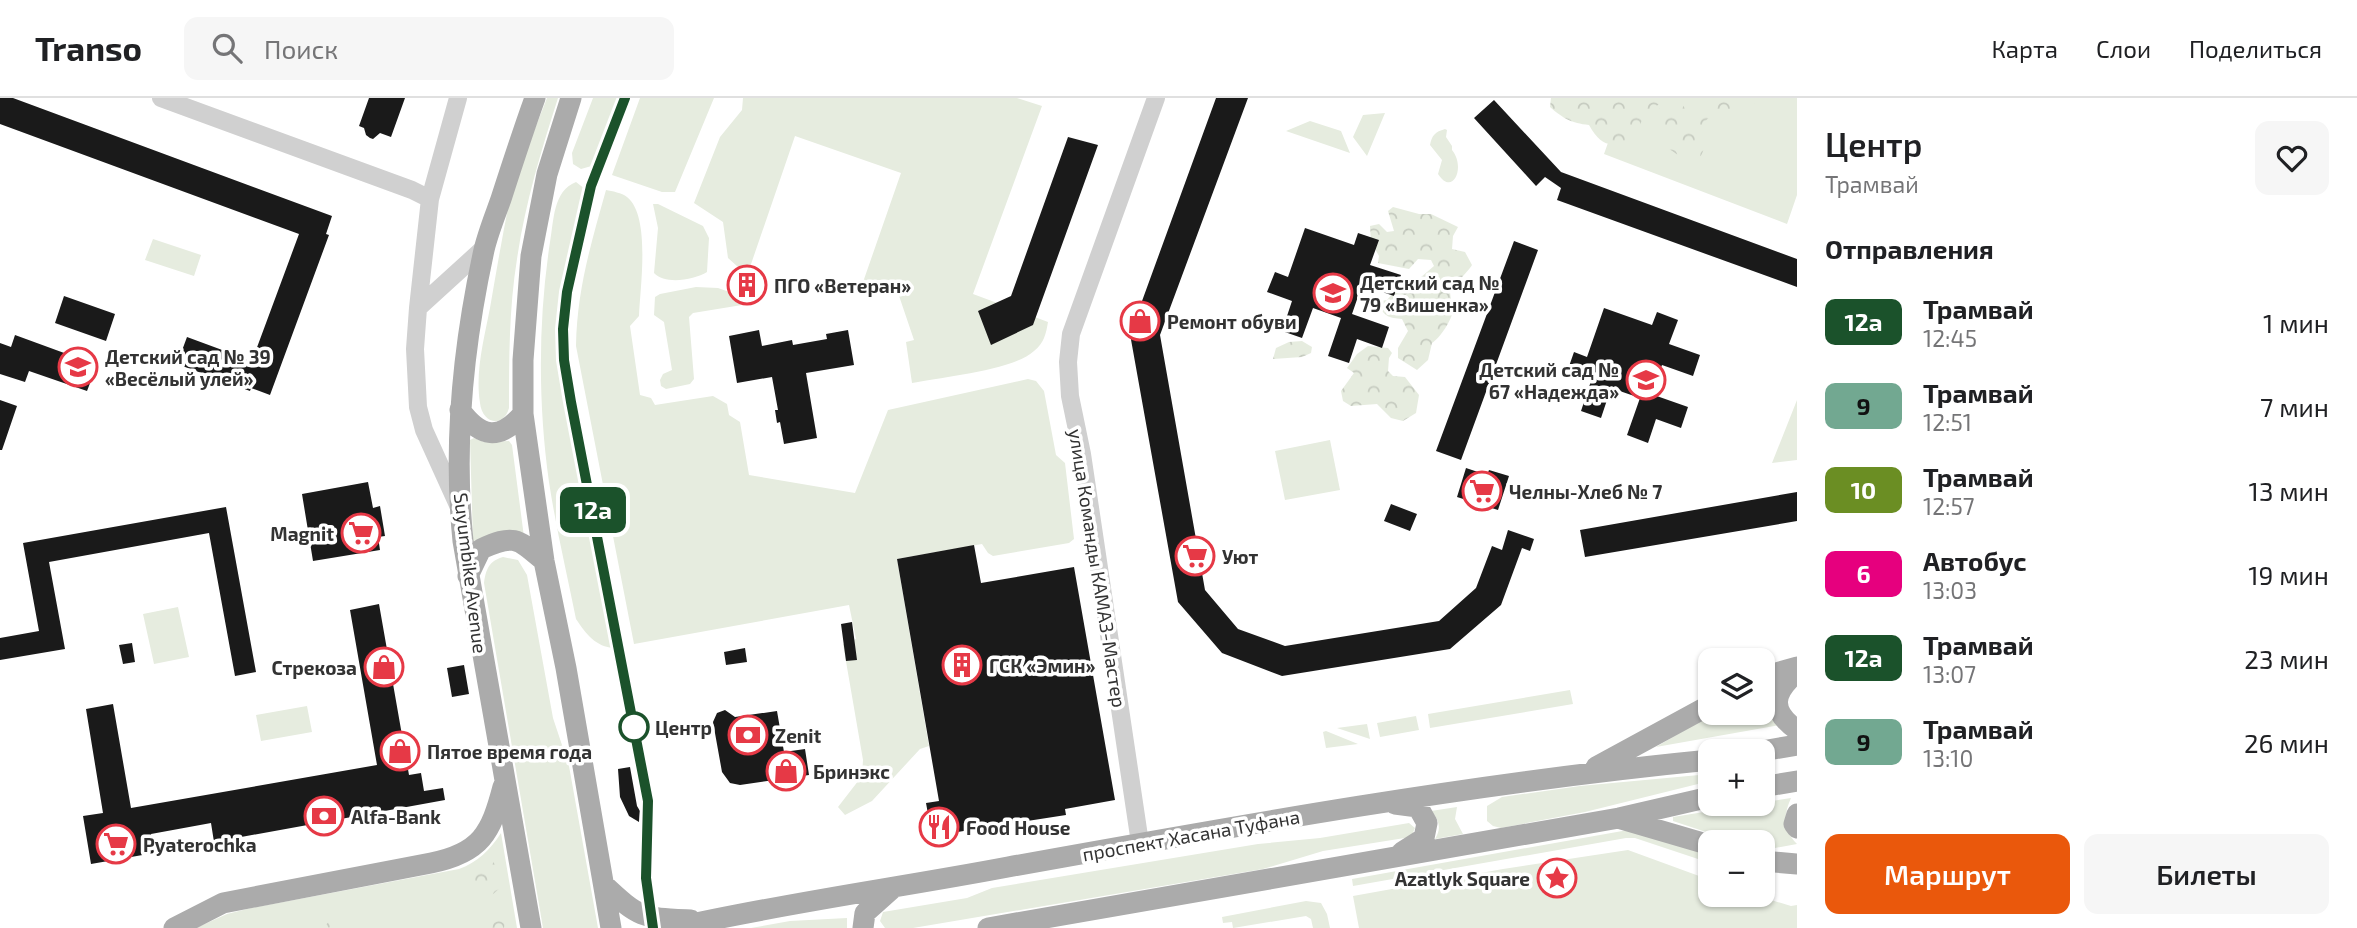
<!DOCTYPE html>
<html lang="ru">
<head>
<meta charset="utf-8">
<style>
	:root { --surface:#fff; --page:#f6f6f6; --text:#202124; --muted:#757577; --line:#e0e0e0; --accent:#ea580c }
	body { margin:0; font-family:"Exo 2",sans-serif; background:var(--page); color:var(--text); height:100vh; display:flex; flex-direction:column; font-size:26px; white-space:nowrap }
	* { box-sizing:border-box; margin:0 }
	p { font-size:23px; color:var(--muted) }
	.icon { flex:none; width:38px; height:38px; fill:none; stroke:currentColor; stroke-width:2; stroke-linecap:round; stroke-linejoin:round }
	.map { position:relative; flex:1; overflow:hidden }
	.drawer { display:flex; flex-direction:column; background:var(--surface); width:560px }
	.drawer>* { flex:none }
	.badge { padding:0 14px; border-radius:10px; font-size:24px; line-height:46px }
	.buttons { position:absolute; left:1698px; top:550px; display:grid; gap:14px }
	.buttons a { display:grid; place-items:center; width:77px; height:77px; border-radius:14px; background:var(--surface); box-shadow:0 2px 5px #0004; font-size:35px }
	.map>.badge { position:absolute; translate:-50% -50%; box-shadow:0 0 0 4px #fff }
	h2 { padding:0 28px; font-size:26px; line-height:63px }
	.round { display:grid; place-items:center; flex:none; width:74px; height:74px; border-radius:14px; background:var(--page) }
	.overview { display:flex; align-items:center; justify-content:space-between; height:119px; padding:0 28px }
	h1 { font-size:33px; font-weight:600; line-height:52px }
	.action { display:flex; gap:14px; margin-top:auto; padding:14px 28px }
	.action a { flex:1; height:80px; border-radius:14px; background:var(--accent); color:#fff; font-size:28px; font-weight:600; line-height:80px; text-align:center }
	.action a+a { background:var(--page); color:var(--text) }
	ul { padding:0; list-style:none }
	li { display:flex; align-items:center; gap:21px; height:84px; padding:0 28px }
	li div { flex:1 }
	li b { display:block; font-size:26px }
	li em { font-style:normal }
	li .badge { min-width:77px; font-weight:700; text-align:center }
	header { display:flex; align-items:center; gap:42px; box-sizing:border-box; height:98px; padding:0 35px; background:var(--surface); border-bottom:2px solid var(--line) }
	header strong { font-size:33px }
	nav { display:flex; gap:38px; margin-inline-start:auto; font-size:24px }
	.search { width:490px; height:63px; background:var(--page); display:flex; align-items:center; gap:18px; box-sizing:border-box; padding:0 24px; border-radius:14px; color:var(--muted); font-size:26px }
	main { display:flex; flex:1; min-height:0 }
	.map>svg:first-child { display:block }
</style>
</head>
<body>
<header>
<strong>Transo</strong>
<div class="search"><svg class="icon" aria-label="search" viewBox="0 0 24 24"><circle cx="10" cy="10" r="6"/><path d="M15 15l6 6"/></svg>Поиск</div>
<nav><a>Карта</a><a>Слои</a><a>Поделиться</a></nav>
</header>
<main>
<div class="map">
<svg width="1797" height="830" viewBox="0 0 1797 830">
	<defs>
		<pattern id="forest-crowns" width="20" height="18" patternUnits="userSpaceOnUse" patternTransform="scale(1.75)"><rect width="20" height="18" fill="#e6ecdf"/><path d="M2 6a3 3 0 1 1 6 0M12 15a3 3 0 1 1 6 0" fill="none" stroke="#c6cbc0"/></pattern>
	</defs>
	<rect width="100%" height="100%" fill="#fff"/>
	<!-- green -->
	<path fill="#e6ecdf" d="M547,0h11c-17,53 -33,106 -41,161 -8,49 -8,100 -8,149 -6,21 -27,15 -29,-5 -5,-31 4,-64 10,-95 6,-35 12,-70 19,-105 9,-35 25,-71 38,-105z
		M593,0h28l-26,67 -14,4 -8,-5 -1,-11z
		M640,0h74l-39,94h-13l-50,-17z
		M743,0h274l25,8 -69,188 75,28c-2,12 -4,21 -14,29 -20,19 -93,26 -122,32l-6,-41 8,-2 -19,-56 -33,1 39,-112 -106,-37 -46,134 -11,-3 -10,-9 -5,-36 -29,-19 26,-66 22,-27z
		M1624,0h173v97l-10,29 -183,-70z
		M1385,15l-18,43 -14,-19 10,-22z
		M1310,23l31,10 9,22 -64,-22z
		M1445,31l2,1 -1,7 6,9v4c14,17 1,47 -14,24l4,-14 -12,-15c2,-10 5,-13 15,-16z
		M576,84l9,7v7c-21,67 -30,114 -23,186l52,266c-18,-1 -28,-14 -38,-29 -9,-45 -20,-91 -27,-137 -11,-79 -11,-161 1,-240 4,-22 3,-51 26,-60z
		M606,92c6,1 16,3 21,7 24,19 13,91 12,119l-9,10 10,69 11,3 4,7 58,-9 14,8 2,11 11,7 9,53 106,18 33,-83 140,-31 8,2 8,10 12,64 9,8 9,76 -5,4 -76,13 -5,-3 -6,-9 -85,15 32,187 -9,3 -48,52 -27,14 -7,-8 24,-31 1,-16 -20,-116 13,-5 -7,-34 -215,39 -58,-298c1,-57 15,-102 30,-156z
		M653,106h5l45,22 6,12 -2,34c-13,8 -42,13 -53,1l4,-45z
		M153,141l48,16 -7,21 -49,-16z
		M696,189l22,1 17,6 7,11 -49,8 -4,4 5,62 -4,5 -24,5 -5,-3 -1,-6 3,-6 9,-4 -8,-48 -10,-7 1,-18 5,-3z
		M1797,302v60l-25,3z
		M474,340l10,4 25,-1 3,4 12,92 -51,4 -3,-101z
		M1330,342l10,50 -55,10 -10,-49z
		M503,459l15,3 9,15 26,143 16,48 29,162h-55l-59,-345c2,-14 5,-22 19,-26z
		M178,509l11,50 -35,7 -11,-50z
		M1773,587l7,40 -124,22 59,-35h47v-24z
		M1570,592l3,14 -143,24 -2,-14z
		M307,608l5,26 -51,9 -5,-26z
		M1416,618l3,14 -39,7 -3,-14z
		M1367,626l3,15 -33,-11z
		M1326,633l32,13 -32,4 -3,-16z
		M1710,676v7l-125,31 -84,16 -8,-2 -6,-5v-15l15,-9 78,-11z
		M1791,700c-8,18 -8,32 6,46l-22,4 -13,-1v-5h-26l-63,-21v-4z
		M1457,709l-2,12 8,15 -28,5c7,-11 4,-19 -4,-28z
		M1409,725l6,5 -4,9 -88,14 -60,18 -350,59h-28l-5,-7 3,-9 84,-14 25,-10 266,-44 62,-6z
		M1628,732l82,24v9l-75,-25h-9l-273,48 -1,-7z
		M501,735l16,95h-321l31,-14 24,-6 208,-39c19,-7 31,-19 42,-36z
		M1628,752l82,30v14h41l40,12 6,-1v23h-438l-6,-32 150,-27z
		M1306,803l15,2 6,11 3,14h-17l-2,-9 -5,-3 -73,12 -1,-6 -9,1 -1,-6z
		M847,820v10h-96l39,-7z"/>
	<!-- forest -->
	<path fill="url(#forest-crowns)" d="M1551,0h113v2l-21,17 -7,19c-23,13 -34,12 -47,-11 -18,-2 -25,-6 -39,-18z
		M1699,0h56v5l-25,15c-12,-4 -17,-6 -26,5 3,14 2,27 -7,39h-9l-23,-16v-18l-8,-16c5,-7 12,-13 21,-13l9,12h8l7,-5z
		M1393,109l26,7h12l27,13 -5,9 -1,13 13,3 7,13c-4,7 -21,23 -22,27 0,6 3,12 3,18 -1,10 -13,28 -21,33l-4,17 -11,10 -19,-12v-10l10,-17 -6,-12c-12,-1 -18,-2 -23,-14l2,-4 6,-1 14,-16 19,-6 14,-12 -3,-6 -13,-1 -9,10 -31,-6 1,-7 -8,-14 -1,-16 9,-2 8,8 7,-1 -6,-20z
		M1302,243l10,6 -1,6 -9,4 -29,2 3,-11 13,-6z
		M1368,248l20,2 4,5 -3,5 -1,13 5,5 12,1 14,18 -3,18 -13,8 -12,-3 -14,-14 -26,2 -8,-5 -2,-10 13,-18 -7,-5 10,-14z
		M493,764l6,7 1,19 -8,7 -8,-1 -15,-10 -1,-7z
		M342,814l10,3 -2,11 -27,2 12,-13z
		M498,814h5l3,4 -2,12h-31l-1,-3c7,-10 18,-5 26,-13z"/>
	<!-- building -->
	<path fill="#1a1a1a" d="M0,0h13l319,118 -6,18 3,1 -59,160 -19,-7 -1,3 -73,-27 10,-27 65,24 47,-127 -299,-110z
		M369,0h36l-14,39 -11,-4 -7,6 -3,-1 -4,-3 -2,-7 -5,-2z
		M1216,0h32l-88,237 45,255 33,39 47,17 154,-25 37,-33 16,-42 10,4 6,-20 26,9 -4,12 -8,-3 -21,57 -51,44 -168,27 -60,-23 -44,-51 -48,-268z
		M1494,2l67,72 236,87v28l-240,-87 4,-12 -16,-11 -9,9 -62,-68z
		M1068,39l30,8 -65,180 -42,20 -13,-34 33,-15z
		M1305,130l49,17 4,-12 21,7 -9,25 31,10 -7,21 -32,-11 -10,29 37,13 -7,21 -25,-9 -8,24 -21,-7 13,-38 -28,-10 -11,30 -20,-7 10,-30 -25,-9 8,-20 13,5z
		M1514,143l24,9 -77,210 -25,-9z
		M64,198l51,18 -9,27 -51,-18z
		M1604,210l48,17 5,-13 21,8 -9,24 31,11 -7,21 -31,-11 -11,29 37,13 -7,21 -25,-9 -8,24 -21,-8 13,-37 -29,-10 -10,30 -20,-7 10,-30 -24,-9 7,-20 13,5z
		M759,232l3,16 30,-6 1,5 34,-6 -1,-5 22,-4 6,35 -48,8 11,65 -33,6 -4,-22 -3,1 -2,-13h3l-6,-33 -35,6 -8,-47z
		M15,237l82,30 -10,26 -58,-20 -4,11 -25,-8v-31l11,4z
		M0,302l17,6 -15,44h-2z
		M1466,370l21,7 2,-5 20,6 -11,34 -41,-13z
		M368,384l5,26 7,-2 5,30 -7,1 2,13 -67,11 -11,-67z
		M1797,394v29l-212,36 -5,-27z
		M1391,406l26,10 -7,17 -26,-10z
		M226,409l30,165 -21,4 -26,-143 -160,29 16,87 -65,11v-22l39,-7 -16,-88z
		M974,447l7,38 93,-16 41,233 -50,9 1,6 -134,21 -6,-33 13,-2 -42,-242z
		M379,506l30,171 12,-2 3,18 19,-3 2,12 -231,42 -3,-19 -60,11 3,19 -63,11 -8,-48 20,-3 -17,-104 27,-5 18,104 246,-43 -27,-155z
		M852,524l5,38 -11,1 -5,-37z
		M132,545l3,19 -12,2 -4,-19z
		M745,550l2,14 -21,3 -2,-13z
		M464,567l5,29 -17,3 -5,-29z
		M725,612l10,7 42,-6 7,41 21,-3 4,26 -69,10 -10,-2 -8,-11 -9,-50 4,-9z
		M630,669l7,39 3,5 -1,11 -10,-6 -9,-19 -2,-28z"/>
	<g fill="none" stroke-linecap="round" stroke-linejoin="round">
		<!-- minor -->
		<path stroke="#d0d0d0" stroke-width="18" d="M161,0l251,92 18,9
			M418,210l67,-61
			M458,407l-34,-75 -6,-23 -3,-58 3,-41 12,-109 28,-101
			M1140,745l-58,-389 -12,-58 -2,-34 3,-28 85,-236"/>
		<!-- major -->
		<path stroke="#ababab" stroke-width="21" d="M571,0l-24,76 -16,82 -8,104v54l21,147 22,107 45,260
			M460,312c21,28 39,31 63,4
			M468,478l13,-27c33,-15 36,-11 63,12
			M1797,574c-24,21 -28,38 0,58
			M1762,579l35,-10
			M1762,653l35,-6
			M1596,669l114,-62
			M1762,689l35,-6
			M1395,706l23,3 9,16 -3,15 -22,14
			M1797,716l-3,10 3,4
			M1621,721l89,26
			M1762,763l35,3
			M604,787c36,34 39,33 87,35
			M174,830l49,-25 208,-40c50,-10 60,-30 72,-76
			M531,830l-68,-387c-10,-98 0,-195 21,-291 4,-17 11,-34 17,-51 11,-34 22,-68 34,-101
			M674,830c110,-25 223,-40 334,-61 233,-42 466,-84 702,-107
			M863,830l2,-15 28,-25
			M988,830l631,-110 91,-21"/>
		<!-- tram -->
		<path stroke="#888" stroke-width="2" d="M625,0l-34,87 -24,107 -4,37 1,32 84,440 -2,77 7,50"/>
	</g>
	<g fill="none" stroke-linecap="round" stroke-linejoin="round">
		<defs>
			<path id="line" d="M625,0l-34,88 -24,106 -4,37 1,31 7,42 77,399 -2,77 7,50"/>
		</defs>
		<!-- line casing -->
		<use href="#line" stroke="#fff" stroke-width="16"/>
		<!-- line -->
		<use href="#line" stroke="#1b522b" stroke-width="10"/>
	</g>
	<!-- icons -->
	<defs>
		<symbol id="building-ring" viewBox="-11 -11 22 22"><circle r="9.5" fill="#fff" stroke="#e63946" stroke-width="1.5"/><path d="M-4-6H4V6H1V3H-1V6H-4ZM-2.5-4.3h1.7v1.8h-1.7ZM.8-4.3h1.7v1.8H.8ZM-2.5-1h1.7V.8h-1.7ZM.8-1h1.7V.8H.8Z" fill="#e63946"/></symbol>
		<symbol id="school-ring" viewBox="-11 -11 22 22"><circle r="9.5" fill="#fff" stroke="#e63946" stroke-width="1.5"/><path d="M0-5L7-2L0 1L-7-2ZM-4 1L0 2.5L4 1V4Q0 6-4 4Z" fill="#e63946"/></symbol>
		<symbol id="shop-ring" viewBox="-11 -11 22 22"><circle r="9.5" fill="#fff" stroke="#e63946" stroke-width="1.5"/><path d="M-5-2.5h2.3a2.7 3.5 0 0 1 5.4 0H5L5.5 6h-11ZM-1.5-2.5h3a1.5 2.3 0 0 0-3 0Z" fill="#e63946"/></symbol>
		<symbol id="supermarket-ring" viewBox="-11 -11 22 22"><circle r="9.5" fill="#fff" stroke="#e63946" stroke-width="1.5"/><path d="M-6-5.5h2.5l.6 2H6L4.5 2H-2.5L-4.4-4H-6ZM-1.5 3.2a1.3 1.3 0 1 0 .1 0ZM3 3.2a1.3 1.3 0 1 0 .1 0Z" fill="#e63946"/></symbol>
		<symbol id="bank-ring" viewBox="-11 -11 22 22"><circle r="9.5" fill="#fff" stroke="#e63946" stroke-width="1.5"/><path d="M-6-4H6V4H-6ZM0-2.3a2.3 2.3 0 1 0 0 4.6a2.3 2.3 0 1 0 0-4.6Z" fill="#e63946"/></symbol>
		<symbol id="restaurant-ring" viewBox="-11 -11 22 22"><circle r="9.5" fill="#fff" stroke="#e63946" stroke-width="1.5"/><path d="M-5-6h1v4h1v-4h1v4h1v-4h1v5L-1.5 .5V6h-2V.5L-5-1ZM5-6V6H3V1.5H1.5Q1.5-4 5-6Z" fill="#e63946"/></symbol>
		<symbol id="sight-ring" viewBox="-11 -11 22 22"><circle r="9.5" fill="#fff" stroke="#e63946" stroke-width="1.5"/><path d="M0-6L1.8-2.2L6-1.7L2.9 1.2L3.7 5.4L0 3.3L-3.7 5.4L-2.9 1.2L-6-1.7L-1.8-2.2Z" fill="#e63946"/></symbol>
	</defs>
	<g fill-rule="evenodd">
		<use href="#building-ring" x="725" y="165" width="44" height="44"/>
		<use href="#school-ring" x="1311" y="173" width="44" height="44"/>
		<use href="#shop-ring" x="1118" y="201" width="44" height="44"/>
		<use href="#school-ring" x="56" y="247" width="44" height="44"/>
		<use href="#school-ring" x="1624" y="260" width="44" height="44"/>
		<use href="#supermarket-ring" x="1460" y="371" width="44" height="44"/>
		<use href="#supermarket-ring" x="339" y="413" width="44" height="44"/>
		<use href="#supermarket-ring" x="1173" y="436" width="44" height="44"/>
		<use href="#building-ring" x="940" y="545" width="44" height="44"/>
		<use href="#shop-ring" x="362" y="547" width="44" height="44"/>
		<use href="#bank-ring" x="726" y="615" width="44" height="44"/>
		<use href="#shop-ring" x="378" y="631" width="44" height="44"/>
		<use href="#shop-ring" x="764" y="651" width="44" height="44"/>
		<use href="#bank-ring" x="302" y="696" width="44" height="44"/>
		<use href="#restaurant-ring" x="917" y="707" width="44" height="44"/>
		<use href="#supermarket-ring" x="94" y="724" width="44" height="44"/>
		<use href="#sight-ring" x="1535" y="758" width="44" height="44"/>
	</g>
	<!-- markers -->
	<circle fill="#fff" stroke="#1b522b" stroke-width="3.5" cx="634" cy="629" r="14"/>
	<g text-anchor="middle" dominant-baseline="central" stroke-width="7" stroke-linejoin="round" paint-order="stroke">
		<!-- poi labels -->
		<g font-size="19" font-weight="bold" fill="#333" stroke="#fff" text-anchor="start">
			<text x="1360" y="184">Детский сад №<tspan x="1360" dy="22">79 «Вишенка»</tspan></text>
			<text x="774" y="187">ПГО «Ветеран»</text>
			<text x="1167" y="223">Ремонт обуви</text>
			<text x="105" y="258">Детский сад № 39<tspan x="105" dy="22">«Весёлый улей»</tspan></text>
			<text x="1619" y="271" text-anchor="end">Детский сад №<tspan x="1619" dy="22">67 «Надежда»</tspan></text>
			<text x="1509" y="393">Челны-Хлеб № 7</text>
			<text x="334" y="435" text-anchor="end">Magnit</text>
			<text x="1222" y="458">Уют</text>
			<text x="989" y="567">ГСК «Эмин»</text>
			<text x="357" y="569" text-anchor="end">Стрекоза</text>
			<text x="775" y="637">Zenit</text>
			<text x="427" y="653">Пятое время года</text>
			<text x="813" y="673">Бринэкс</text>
			<text x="351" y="718">Alfa-Bank</text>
			<text x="966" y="729">Food House</text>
			<text x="143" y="746">Pyaterochka</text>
			<text x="1530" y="780" text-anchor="end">Azatlyk Square</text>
		</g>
		<!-- street labels -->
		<g font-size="19" fill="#333" stroke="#fff">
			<text transform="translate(1098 470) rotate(81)">улица Команды КАМАЗ-Мастер</text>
			<text transform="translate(471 475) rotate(83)">Suyumbike Avenue</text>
			<text transform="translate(1191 737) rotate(-10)">проспект Хасана Туфана</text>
		</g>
		<!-- stop labels -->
		<g font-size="19" font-weight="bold" fill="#333" stroke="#fff" text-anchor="start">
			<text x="655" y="629">Центр</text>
		</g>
	</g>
</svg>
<div class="buttons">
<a><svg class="icon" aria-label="layers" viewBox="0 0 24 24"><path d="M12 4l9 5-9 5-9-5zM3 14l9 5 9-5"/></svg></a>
<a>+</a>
<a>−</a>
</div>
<b class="badge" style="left:593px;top:412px;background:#1b522b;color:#fff">12а</b>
</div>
<section class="drawer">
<div class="overview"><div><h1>Центр</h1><p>Трамвай</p></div><a class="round"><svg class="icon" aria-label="heart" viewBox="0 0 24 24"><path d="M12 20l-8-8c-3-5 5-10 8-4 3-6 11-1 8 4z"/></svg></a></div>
<h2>Отправления</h2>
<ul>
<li><span class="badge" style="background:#1b522b;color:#fff">12а</span><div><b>Трамвай</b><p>12:45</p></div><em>1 мин</em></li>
<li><span class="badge" style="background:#72a891;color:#111">9</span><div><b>Трамвай</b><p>12:51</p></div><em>7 мин</em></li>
<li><span class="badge" style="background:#6b8e23;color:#fff">10</span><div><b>Трамвай</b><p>12:57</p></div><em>13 мин</em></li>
<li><span class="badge" style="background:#e6007e;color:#fff">6</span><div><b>Автобус</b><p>13:03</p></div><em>19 мин</em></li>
<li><span class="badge" style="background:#1b522b;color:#fff">12а</span><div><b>Трамвай</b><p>13:07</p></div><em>23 мин</em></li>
<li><span class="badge" style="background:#72a891;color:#111">9</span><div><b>Трамвай</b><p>13:10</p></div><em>26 мин</em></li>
</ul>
<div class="action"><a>Маршрут</a><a>Билеты</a></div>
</section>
</main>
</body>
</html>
